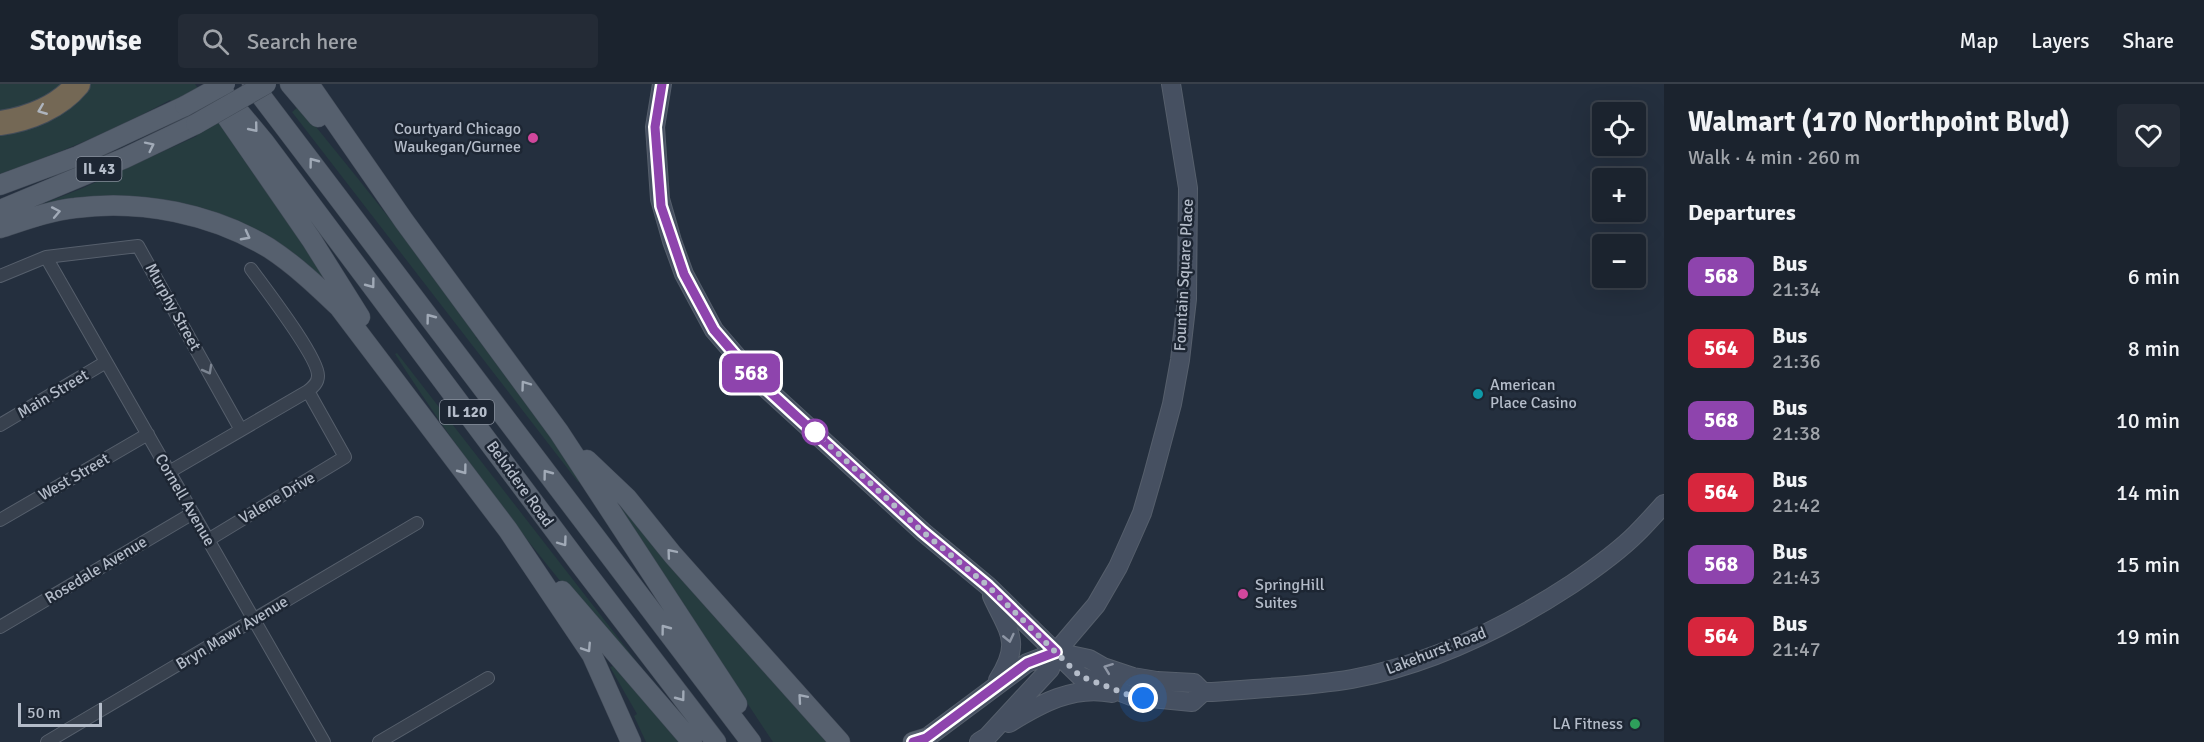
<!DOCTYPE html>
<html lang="en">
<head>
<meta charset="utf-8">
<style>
	:root { --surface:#1b232e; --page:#242b36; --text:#f1f3f6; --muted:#a0a4aa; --line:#39404a }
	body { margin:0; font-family:Signika,sans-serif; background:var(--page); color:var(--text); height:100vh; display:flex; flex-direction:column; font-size:22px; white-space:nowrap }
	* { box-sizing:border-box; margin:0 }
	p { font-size:20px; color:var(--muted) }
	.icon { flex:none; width:33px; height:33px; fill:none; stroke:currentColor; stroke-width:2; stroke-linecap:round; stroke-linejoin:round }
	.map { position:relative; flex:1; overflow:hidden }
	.side { display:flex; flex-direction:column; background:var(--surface); width:540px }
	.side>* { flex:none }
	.badge { padding:0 12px; border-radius:9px; font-size:21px; line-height:39px }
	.fabs { position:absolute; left:1592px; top:18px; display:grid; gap:12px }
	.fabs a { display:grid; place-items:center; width:54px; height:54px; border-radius:6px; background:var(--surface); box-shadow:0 6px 24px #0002,0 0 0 2px var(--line); font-size:30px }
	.scale { position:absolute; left:18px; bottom:15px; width:84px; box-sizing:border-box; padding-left:6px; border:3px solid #b4bcc9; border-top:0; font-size:16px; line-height:21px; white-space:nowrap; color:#b4bcc9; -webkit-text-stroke:4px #1d2633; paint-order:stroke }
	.you { position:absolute; width:30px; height:30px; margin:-15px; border:4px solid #fff; border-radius:50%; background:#1a73e8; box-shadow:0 0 0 9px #1a73e833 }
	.map>.badge { position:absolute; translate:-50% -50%; box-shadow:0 0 0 3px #fff }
	h2 { padding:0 24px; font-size:22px; line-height:54px }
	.round { display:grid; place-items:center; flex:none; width:63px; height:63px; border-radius:6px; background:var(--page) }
	.headline { display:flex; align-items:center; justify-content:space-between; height:102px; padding:0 24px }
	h1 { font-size:28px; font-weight:800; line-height:45px }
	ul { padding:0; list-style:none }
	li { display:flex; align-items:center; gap:18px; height:72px; padding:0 24px }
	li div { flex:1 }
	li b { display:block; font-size:22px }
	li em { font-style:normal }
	li .badge { min-width:66px; font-weight:700; text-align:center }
	header { display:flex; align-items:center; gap:36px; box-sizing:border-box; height:84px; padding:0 30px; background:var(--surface); border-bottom:2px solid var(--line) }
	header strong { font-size:28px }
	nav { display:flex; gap:33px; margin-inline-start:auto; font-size:21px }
	.search { width:420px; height:54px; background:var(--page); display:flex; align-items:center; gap:15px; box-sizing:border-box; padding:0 21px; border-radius:6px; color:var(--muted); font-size:22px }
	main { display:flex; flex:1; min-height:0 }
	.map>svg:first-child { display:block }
</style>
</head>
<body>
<header>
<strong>Stopwise</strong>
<div class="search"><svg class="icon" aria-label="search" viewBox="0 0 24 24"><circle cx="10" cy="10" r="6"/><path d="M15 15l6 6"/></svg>Search here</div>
<nav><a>Map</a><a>Layers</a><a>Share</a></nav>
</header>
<main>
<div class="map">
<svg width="1664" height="658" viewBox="0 0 1664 658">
	<rect width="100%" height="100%" fill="#242f3e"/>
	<!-- green -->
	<path fill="#263c3f" d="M0,0h72l-72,36z
		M91,0h104l97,145 49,68 -159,-88 -182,12 83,-33 114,-52 -27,-36c-54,29 -112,54 -170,74v-40c37,-5 68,-21 91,-50z
		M299,22c62,76 124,152 180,232l-4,-1 4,3 69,93 32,48 -2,1 -286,-370z
		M397,269l278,358c-104,-109 -198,-230 -280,-357z
		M606,406l224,252h-57z
		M613,582l68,76h-35l-12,-26 3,-2 -27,-47z"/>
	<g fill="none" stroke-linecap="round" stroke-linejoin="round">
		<defs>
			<path id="street" d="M46,173l278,485
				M0,192l46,-19 92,-11 103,184
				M0,341l106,-63
				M169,388l139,-81c5,-4 10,-8 10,-15 1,-18 -54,-89 -67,-107
				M0,436l148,-86
				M208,456l137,-83 -37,-66
				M0,543l193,-114
				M47,658l370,-219
				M379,658l109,-64"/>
			<path id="secondary" d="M662,0l-7,43 5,72 12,42 12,33 30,56 44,51 165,151 65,54 92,90 51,20 61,6 11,-10
				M992,512c17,37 30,46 6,84
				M1056,568l33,7 14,8 30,10 24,4 37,2 9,9h9c47,-4 94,-5 140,-13 79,-15 153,-51 220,-95 22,-15 45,-31 64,-50 10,-10 19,-20 28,-30
				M1009,639c31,-19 64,-38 103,-30
				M921,658l106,-79 29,-11
				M979,658l8,-5 63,-68 6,-17 40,-47 22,-38 13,-29 11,-25 11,-38 19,-71 8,-44 7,-61 1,-111 -17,-104"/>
			<path id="primary" d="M216,0l49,59 314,420 137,179
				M252,0l499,658
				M290,0l28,33
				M309,0l95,137 155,211 178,272
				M213,13l98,142 49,78
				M0,101l78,-29 107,-50
				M0,126l125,-52 71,-34
				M0,144c25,-8 49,-17 75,-20 65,-9 138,6 194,40 26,17 48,38 70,59l169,223 84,125 39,87
				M587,376l40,38 46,57 167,187
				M562,507l130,151
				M913,658l13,-4"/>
			<path id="highway" d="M0,39c29,-4 59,-16 78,-39"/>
		</defs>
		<!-- street casing -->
		<use href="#street" stroke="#565f6c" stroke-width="14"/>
		<!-- secondary casing -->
		<use href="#secondary" stroke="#565f6c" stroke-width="20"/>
		<!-- primary casing -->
		<use href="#primary" stroke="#414a57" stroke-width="21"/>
		<!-- highway casing -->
		<use href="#highway" stroke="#434c59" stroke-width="26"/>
		<!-- street -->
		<use href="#street" stroke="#38414e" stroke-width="12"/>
		<!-- secondary -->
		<use href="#secondary" stroke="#465061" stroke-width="18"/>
		<!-- primary -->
		<use href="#primary" stroke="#56606e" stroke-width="20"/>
		<!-- highway -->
		<use href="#highway" stroke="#746855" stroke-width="24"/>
		<defs>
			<path id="primary-bridge" d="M185,22l40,-22
				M196,40l70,-40"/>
		</defs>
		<!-- primary-bridge casing -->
		<use href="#primary-bridge" stroke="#414a57" stroke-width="21" stroke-linecap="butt"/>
		<!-- primary-bridge -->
		<use href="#primary-bridge" stroke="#56606e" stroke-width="20"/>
	</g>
	<!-- one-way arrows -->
	<defs><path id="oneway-chevron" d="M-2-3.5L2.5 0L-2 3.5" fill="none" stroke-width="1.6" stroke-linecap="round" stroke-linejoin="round" transform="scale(1.5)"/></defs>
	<use stroke="#aeb4bd" href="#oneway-chevron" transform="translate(42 26) rotate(158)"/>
	<g stroke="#a1aab7">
		<use href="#oneway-chevron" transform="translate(254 44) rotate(51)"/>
		<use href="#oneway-chevron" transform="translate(150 62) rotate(-26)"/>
		<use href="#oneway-chevron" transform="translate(313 78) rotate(-127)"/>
		<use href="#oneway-chevron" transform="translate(56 128) rotate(-11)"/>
		<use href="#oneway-chevron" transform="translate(246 152) rotate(28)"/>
		<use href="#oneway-chevron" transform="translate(371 200) rotate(53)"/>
		<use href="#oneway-chevron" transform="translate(430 234) rotate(-127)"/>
		<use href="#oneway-chevron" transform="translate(525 301) rotate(-126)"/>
		<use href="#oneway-chevron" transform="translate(463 386) rotate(53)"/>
		<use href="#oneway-chevron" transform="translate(547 390) rotate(-127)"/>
		<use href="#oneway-chevron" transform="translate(563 458) rotate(54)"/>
		<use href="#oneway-chevron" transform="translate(671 469) rotate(-130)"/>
		<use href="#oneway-chevron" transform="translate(665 545) rotate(-127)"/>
		<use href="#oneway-chevron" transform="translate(587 564) rotate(57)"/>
		<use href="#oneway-chevron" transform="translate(681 613) rotate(53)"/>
		<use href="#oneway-chevron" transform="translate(802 614) rotate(-131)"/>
	</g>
	<use stroke="#7c8592" href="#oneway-chevron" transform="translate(208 286) rotate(61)"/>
	<g stroke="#8e96a5">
		<use href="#oneway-chevron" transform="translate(1009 554) rotate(77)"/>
		<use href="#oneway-chevron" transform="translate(1108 584) rotate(-159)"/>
	</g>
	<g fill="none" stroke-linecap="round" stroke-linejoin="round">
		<defs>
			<path id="line" d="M662,0l-7,43 6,79 23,68 30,56 44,51 165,151 65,54 68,66 -29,11 -101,75 -13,4"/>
		</defs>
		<!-- line casing -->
		<use href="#line" stroke="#fff" stroke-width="14"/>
		<!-- line -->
		<use href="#line" stroke="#8e44ad" stroke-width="9"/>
		<!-- walk -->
		<path stroke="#b4bcc9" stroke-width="6" stroke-dasharray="0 10.8" d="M815,348l108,100 65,54 92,90 51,20 12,2"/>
	</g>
	<!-- markers -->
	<g fill="#d1479c" stroke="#1d2633" stroke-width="2">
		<circle cx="533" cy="54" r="6"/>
		<circle cx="1243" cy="510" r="6"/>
	</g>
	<circle fill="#0f9aa8" stroke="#1d2633" stroke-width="2" cx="1478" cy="310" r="6"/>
	<circle fill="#fff" stroke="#8e44ad" stroke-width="3" cx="815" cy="348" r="12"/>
	<circle fill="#2e9e5b" stroke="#1d2633" stroke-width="2" cx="1635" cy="640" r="6"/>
	<g text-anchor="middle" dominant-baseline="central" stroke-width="5" stroke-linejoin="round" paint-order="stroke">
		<!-- shield labels -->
		<g fill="#1d2633" stroke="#878f9c" stroke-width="1.5">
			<rect x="76.5" y="73" width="45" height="24" rx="4.5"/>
			<rect x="440" y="316" width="54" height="24" rx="4.5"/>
		</g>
		<g font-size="15" font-weight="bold" fill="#b4bcc9">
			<text x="99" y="85">IL 43</text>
			<text x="467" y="328">IL 120</text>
		</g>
		<!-- poi labels -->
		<g font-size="16" fill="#b4bcc9" stroke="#1d2633" text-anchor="end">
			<text x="521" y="45">Courtyard Chicago<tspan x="521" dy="18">Waukegan/Gurnee</tspan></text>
			<text x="1490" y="301" text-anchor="start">American<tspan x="1490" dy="18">Place Casino</tspan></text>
			<text x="1255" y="501" text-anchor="start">SpringHill<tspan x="1255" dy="18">Suites</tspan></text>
			<text x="1623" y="640">LA Fitness</text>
		</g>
		<!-- street labels -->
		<g font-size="16" fill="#b4bcc9" stroke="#1d2633">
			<text transform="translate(1184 191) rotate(-87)">Fountain Square Place</text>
			<text transform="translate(173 223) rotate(61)">Murphy Street</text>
			<text transform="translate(53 310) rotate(-31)">Main Street</text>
			<text transform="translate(74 393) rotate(-30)">West Street</text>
			<text transform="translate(520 400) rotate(54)">Belvidere Road</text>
			<text transform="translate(277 414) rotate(-31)">Valene Drive</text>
			<text transform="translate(185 416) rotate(60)">Cornell Avenue</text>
			<text transform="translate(96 486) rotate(-31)">Rosedale Avenue</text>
			<text transform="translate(232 549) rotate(-31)">Bryn Mawr Avenue</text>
			<text transform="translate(1436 567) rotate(-21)">Lakehurst Road</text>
		</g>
	</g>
</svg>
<div class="fabs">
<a><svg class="icon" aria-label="locate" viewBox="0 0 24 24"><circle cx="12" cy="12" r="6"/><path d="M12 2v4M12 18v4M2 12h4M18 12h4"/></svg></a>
<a>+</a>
<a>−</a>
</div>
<div class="scale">50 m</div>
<div class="you" style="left:1143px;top:614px"></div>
<b class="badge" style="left:751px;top:289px;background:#8e44ad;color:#fff">568</b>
</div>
<section class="side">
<div class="headline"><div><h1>Walmart (170 Northpoint Blvd)</h1><p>Walk · 4 min · 260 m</p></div><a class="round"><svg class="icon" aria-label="heart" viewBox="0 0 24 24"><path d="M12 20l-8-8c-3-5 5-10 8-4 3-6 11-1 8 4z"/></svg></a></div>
<h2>Departures</h2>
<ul>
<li><span class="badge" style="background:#8e44ad;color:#fff">568</span><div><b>Bus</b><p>21:34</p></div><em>6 min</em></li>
<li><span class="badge" style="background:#d7263d;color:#fff">564</span><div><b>Bus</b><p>21:36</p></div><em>8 min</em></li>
<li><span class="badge" style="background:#8e44ad;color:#fff">568</span><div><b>Bus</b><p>21:38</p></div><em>10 min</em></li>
<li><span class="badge" style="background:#d7263d;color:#fff">564</span><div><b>Bus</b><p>21:42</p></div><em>14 min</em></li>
<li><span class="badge" style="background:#8e44ad;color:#fff">568</span><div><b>Bus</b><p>21:43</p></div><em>15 min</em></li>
<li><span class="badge" style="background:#d7263d;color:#fff">564</span><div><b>Bus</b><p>21:47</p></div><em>19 min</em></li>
</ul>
</section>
</main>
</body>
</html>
